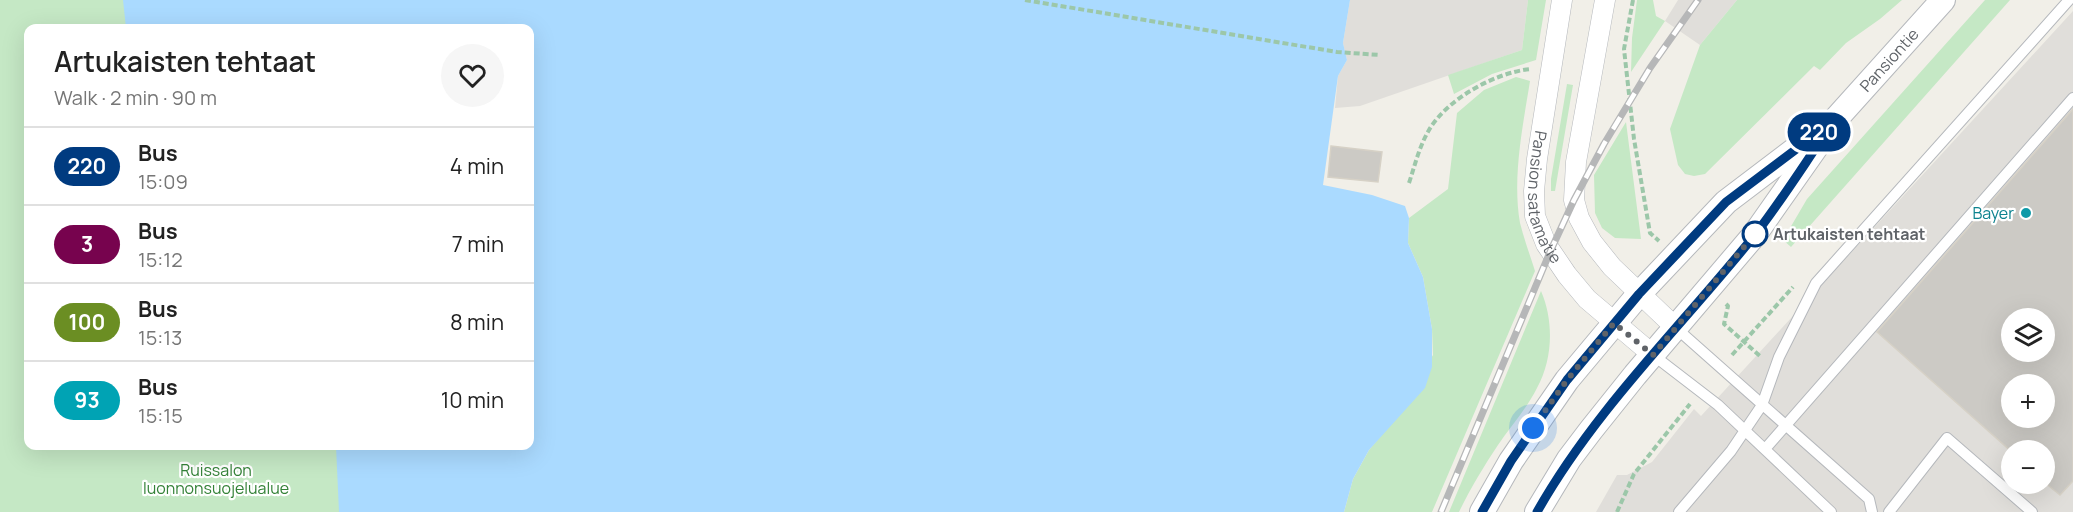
<!DOCTYPE html>
<html lang="en">
<head>
<meta charset="utf-8">
<style>
	:root { --surface:#fff; --page:#f6f6f6; --text:#222; --muted:#767676; --line:#e0e0e0 }
	body { margin:0; font-family:Manrope,sans-serif; background:var(--page); color:var(--text); height:100vh; display:flex; flex-direction:column; font-size:22px; white-space:nowrap }
	* { box-sizing:border-box; margin:0 }
	p { font-size:20px; color:var(--muted) }
	.icon { flex:none; width:33px; height:33px; fill:none; stroke:currentColor; stroke-width:2; stroke-linecap:round; stroke-linejoin:round }
	.map { position:relative; flex:1; overflow:hidden }
	.side { position:absolute; left:24px; top:24px; width:510px; height:426px; display:flex; flex-direction:column; background:var(--surface); border-radius:12px; box-shadow:0 6px 24px #0002 }
	.side>* { flex:none }
	.badge { padding:0 12px; border-radius:20px; font-size:21px; line-height:39px }
	.tools { position:absolute; left:2001px; top:308px; display:grid; gap:12px }
	.tools a { display:grid; place-items:center; width:54px; height:54px; border-radius:50%; background:var(--surface); box-shadow:0 6px 24px #0002; font-size:30px }
	.you { position:absolute; width:30px; height:30px; margin:-15px; border:4px solid #fff; border-radius:50%; background:#1a73e8; box-shadow:0 0 0 9px #1a73e833 }
	.map>.badge { position:absolute; translate:-50% -50%; box-shadow:0 0 0 3px #fff }
	.round { display:grid; place-items:center; flex:none; width:63px; height:63px; border-radius:32px; background:var(--page) }
	.summary { display:flex; align-items:center; justify-content:space-between; height:102px; padding:0 30px }
	h1 { font-size:28px; font-weight:600; line-height:45px }
	ul { padding:0; list-style:none }
	li { display:flex; align-items:center; gap:18px; height:78px; padding:0 30px; border-top:2px solid var(--line) }
	li div { flex:1 }
	li b { display:block; font-size:22px }
	li em { font-style:normal }
	li .badge { min-width:66px; font-weight:700; text-align:center }
	.map>svg:first-child { display:block }
</style>
</head>
<body>
<div class="map">
<svg width="2073" height="512" viewBox="0 0 2073 512">
	<rect width="100%" height="100%" fill="#f1efe8"/>
	<!-- industrial -->
	<path fill="#e0deda" fill-rule="evenodd" d="M1350,0h178l-6,50 -162,56 -25,2 3,-32 9,-16 -4,-17z
		M1678,0h59l-37,45 -35,-24z
		M2073,11v501h-477l21,-37h10l25,-13 42,-53 7,7zM2012,318h32v33h-32zM2012,384h32v33h-32zM2012,450h32v33h-32z"/>
	<!-- green -->
	<path fill="#c5e8c5" d="M0,0h198l3,28h-173v418h415l55,66h-498z
		M1528,0h18l-10,60 -44,14 -38,20 -6,-19 74,-25z
		M1637,0h16l3,16 9,5 -34,51 1,-34z
		M1737,0h165l-22,19 -34,24 -26,27 -6,-4 -109,108 -11,2 -9,-2 -7,-9 -8,-36 30,-84z
		M1985,0h25l-219,247 -8,-7 24,-41z
		M1516,77l14,4c-7,44 -18,97 -10,142 4,16 10,32 15,48l-103,241h-88l9,-33 16,-29 19,-23 45,-72 -1,-26 -9,-52 -15,-34 1,-25 39,-29 9,-76 27,-23z
		M1567,84l6,1 -18,106h-4v-12z
		M1626,122l15,117 -26,-1 -13,-10 -7,-15 -1,-38z
		M1541,291c13,30 12,68 -4,97 -10,20 -26,38 -39,57 -14,21 -28,44 -39,67h-10z"/>
	<!-- water -->
	<path fill="#aadaff" d="M123,0h1227l-7,43 4,17 -9,16 -15,109 49,10 33,11 4,12 -1,25 15,34 9,52v38l-7,21 -56,62 -16,29 -9,33h-1005l-3,-66h194v-418h-404z"/>
	<!-- building -->
	<path fill="#cccac5" stroke="#d6d1c6" stroke-width="1.5" fill-rule="evenodd" d="M2073,109v372l-13,14 -16,-13v-32h-32v2l-135,-120zM2012,318h32v33h-32zM2012,384h32v33h-32z
		M1331,146l51,6 -4,30 -50,-5z"/>
	<g fill="none" stroke-linecap="round" stroke-linejoin="round">
		<defs>
			<path id="service" d="M1676,328l193,171 3,13
				M1653,355l65,50 113,107
				M1765,449l308,-351
				M1679,512l52,-61 31,-46 17,-48 37,-74 253,-283
				M1889,512l58,-74 85,74"/>
			<g id="minor">
				<path id="s1" d="M1562,0l-25,159 -3,32 1,25 11,28 21,31 20,24 66,56"/>
				<path d="M1605,0l-29,162 -2,38 5,18 13,24 20,25 64,61"/>
			</g>
			<g id="tertiary">
				<path d="M1482,512l29,-51 56,-81 72,-86 87,-92 91,-69"/>
				<path id="s2" d="M1537,512l32,-53 22,-29 44,-55 120,-141 80,-114 108,-120"/>
			</g>
		</defs>
		<!-- service casing -->
		<use href="#service" stroke="#b5b8bc" stroke-width="12"/>
		<!-- minor casing -->
		<use href="#minor" stroke="#b5b8bc" stroke-width="21"/>
		<!-- tertiary casing -->
		<use href="#tertiary" stroke="#b5b8bc" stroke-width="26"/>
		<!-- path -->
		<path stroke="#9cc7a9" stroke-width="4" stroke-dasharray="6 3" stroke-linecap="butt" d="M1025,0l312,52 43,3
			M1633,0l-9,49 10,90 16,94 9,8
			M1409,183c6,-18 10,-36 20,-53 18,-31 67,-58 102,-61
			M1726,304l2,2 -4,18 37,33
			M1732,355l61,-68
			M1617,512l17,-38 56,-70"/>
		<!-- service -->
		<use href="#service" stroke="#fff" stroke-width="10"/>
		<!-- minor -->
		<use href="#minor" stroke="#fff" stroke-width="20"/>
		<!-- tertiary -->
		<use href="#tertiary" stroke="#fff" stroke-width="24"/>
		<defs>
			<path id="rail" d="M1441,512l109,-260 24,-52 30,-56 46,-76 48,-68"/>
		</defs>
		<!-- rail casing -->
		<use href="#rail" stroke="#b6b7b8" stroke-width="7"/>
		<!-- rail -->
		<use href="#rail" stroke="#fff" stroke-width="4.5" stroke-dasharray="14" stroke-linecap="butt"/>
	</g>
	<g fill="none" stroke-linecap="round" stroke-linejoin="round">
		<defs>
			<path id="line" d="M1482,512l29,-51 56,-81 72,-86 87,-92 109,-82c-27,38 -52,79 -81,116 -73,91 -159,173 -217,276"/>
		</defs>
		<!-- line casing -->
		<use href="#line" stroke="#fff" stroke-width="14"/>
		<!-- line -->
		<use href="#line" stroke="#003b80" stroke-width="9"/>
		<!-- walk -->
		<path stroke="#5f6368" stroke-width="6" stroke-dasharray="0 10.8" d="M1533,428l34,-48 47,-57 39,32 102,-121"/>
	</g>
	<!-- markers -->
	<circle fill="#0f9aa8" stroke="#fff" stroke-width="2" cx="2026" cy="213" r="6"/>
	<circle fill="#fff" stroke="#003b80" stroke-width="3" cx="1755" cy="234" r="12"/>
	<g text-anchor="middle" dominant-baseline="central" stroke-width="4.5" stroke-linejoin="round" paint-order="stroke">
		<!-- street labels -->
		<g font-size="16" fill="#5f6368" stroke="#fff">
			<text stroke="none"><textPath href="#s2" startOffset="574">Pansiontie</textPath></text>
			<text stroke="none"><textPath href="#s1" startOffset="201">Pansion satamatie</textPath></text>
		</g>
		<!-- culture labels -->
		<g font-size="16" fill="#0d838f" stroke="#fff" text-anchor="end">
			<text x="2014" y="213">Bayer</text>
		</g>
		<!-- stop labels -->
		<g font-size="16" font-weight="bold" fill="#5f6368" stroke="#fff" text-anchor="start">
			<text x="1773" y="234">Artukaisten tehtaat</text>
		</g>
		<!-- park labels -->
		<g font-size="16" fill="#348238" stroke="#fff">
			<text x="216" y="470">Ruissalon<tspan x="216" dy="18">luonnonsuojelualue</tspan></text>
		</g>
	</g>
</svg>
<div class="tools">
<a><svg class="icon" aria-label="layers" viewBox="0 0 24 24"><path d="M12 4l9 5-9 5-9-5zM3 14l9 5 9-5"/></svg></a>
<a>+</a>
<a>−</a>
</div>
<div class="you" style="left:1533px;top:428px"></div>
<b class="badge" style="left:1819px;top:132px;background:#003b80;color:#fff">220</b>
<section class="side">
<div class="summary"><div><h1>Artukaisten tehtaat</h1><p>Walk · 2 min · 90 m</p></div><a class="round"><svg class="icon" aria-label="heart" viewBox="0 0 24 24"><path d="M12 20l-8-8c-3-5 5-10 8-4 3-6 11-1 8 4z"/></svg></a></div>
<ul>
<li><span class="badge" style="background:#003b80;color:#fff">220</span><div><b>Bus</b><p>15:09</p></div><em>4 min</em></li>
<li><span class="badge" style="background:#77034e;color:#fff">3</span><div><b>Bus</b><p>15:12</p></div><em>7 min</em></li>
<li><span class="badge" style="background:#6b8e23;color:#fff">100</span><div><b>Bus</b><p>15:13</p></div><em>8 min</em></li>
<li><span class="badge" style="background:#00a3b4;color:#fff">93</span><div><b>Bus</b><p>15:15</p></div><em>10 min</em></li>
</ul>
</section>
</div>
</body>
</html>
